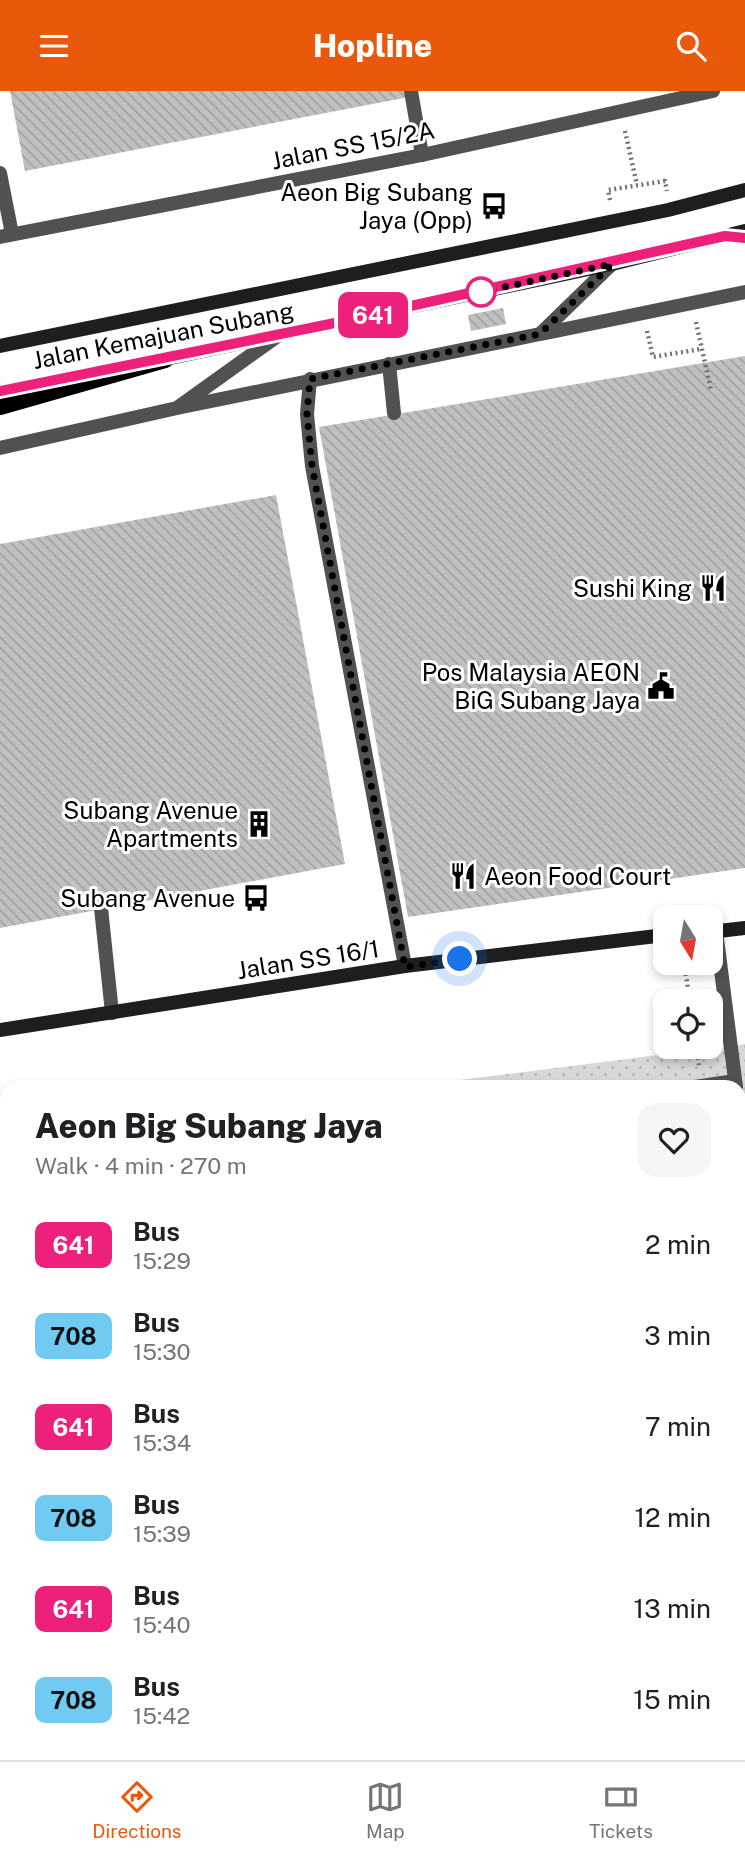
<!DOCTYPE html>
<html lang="en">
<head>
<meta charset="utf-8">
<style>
	:root { --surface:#fff; --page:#f6f6f6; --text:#202124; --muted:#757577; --line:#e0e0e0; --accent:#ea580c }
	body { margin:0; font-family:"Public Sans",sans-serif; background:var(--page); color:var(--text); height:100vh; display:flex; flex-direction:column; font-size:26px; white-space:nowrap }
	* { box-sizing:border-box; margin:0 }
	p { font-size:23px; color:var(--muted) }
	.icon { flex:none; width:38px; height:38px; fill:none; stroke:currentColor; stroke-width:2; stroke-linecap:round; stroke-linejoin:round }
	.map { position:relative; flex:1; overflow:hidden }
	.drawer { position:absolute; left:0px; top:989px; width:746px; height:681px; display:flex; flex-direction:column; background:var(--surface); border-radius:21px 21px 0 0; box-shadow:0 4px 10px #0003 }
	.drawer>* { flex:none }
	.badge { padding:0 14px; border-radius:10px; font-size:24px; line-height:46px }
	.needle { width:46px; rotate:169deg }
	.tools { position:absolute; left:653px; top:814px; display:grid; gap:14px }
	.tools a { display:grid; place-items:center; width:70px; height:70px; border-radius:14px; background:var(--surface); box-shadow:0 4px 10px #0003; font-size:35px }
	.you { position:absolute; width:35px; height:35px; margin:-18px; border:5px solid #fff; border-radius:50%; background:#1a73e8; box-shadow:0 0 0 10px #1a73e833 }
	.map>.badge { position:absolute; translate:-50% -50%; box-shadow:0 0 0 4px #fff }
	.round { display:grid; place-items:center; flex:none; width:74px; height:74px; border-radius:21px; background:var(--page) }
	.summary { display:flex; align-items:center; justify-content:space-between; height:119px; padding:0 35px }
	h1 { font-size:33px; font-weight:800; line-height:52px }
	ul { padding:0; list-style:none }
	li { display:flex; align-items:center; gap:21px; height:91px; padding:0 35px }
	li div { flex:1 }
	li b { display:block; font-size:26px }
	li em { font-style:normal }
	li .badge { min-width:77px; font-weight:700; text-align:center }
	header { display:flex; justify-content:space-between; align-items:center; height:91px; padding:0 35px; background:var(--accent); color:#fff; font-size:32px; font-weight:800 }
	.tab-bar { display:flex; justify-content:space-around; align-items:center; height:98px; border-top:2px solid var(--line); background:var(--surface); font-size:19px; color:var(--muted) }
	.tab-bar a { display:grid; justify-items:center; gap:4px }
	.tab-bar .on { color:var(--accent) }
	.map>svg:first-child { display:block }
</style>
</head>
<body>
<header><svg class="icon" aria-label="menu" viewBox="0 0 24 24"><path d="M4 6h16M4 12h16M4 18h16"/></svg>Hopline<svg class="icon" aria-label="search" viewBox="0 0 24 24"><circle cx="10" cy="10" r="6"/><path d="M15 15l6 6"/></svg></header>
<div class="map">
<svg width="745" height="1669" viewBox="0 0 745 1669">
	<defs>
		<pattern id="grass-dots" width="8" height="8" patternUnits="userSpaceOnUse" patternTransform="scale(1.75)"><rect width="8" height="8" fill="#d8d8d8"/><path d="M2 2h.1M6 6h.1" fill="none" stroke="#b8b8b8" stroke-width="1.8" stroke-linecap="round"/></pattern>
		<pattern id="building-back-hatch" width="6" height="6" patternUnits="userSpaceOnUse" patternTransform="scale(1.75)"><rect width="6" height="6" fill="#c0c0c0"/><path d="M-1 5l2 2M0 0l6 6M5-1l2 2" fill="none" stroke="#a3a3a3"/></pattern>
	</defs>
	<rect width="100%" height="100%" fill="#fff"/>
	<!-- grass -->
	<path fill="url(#grass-dots)" d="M745,953v229l-6,1 -1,-187h-334z
		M7,1045v240l-7,-20v-219z"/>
	<!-- building -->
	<path fill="url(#building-back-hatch)" d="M10,0h398l1,6 -384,74z
		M503,217l3,16 -35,7 -3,-16z
		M745,265v512l-337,49 -89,-490z
		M276,404l69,369 -345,64v-384z"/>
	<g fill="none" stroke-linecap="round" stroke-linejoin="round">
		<!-- path -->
		<path stroke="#737373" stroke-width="4.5" stroke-dasharray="2 3.5" stroke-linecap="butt" d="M625,40l12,54
			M610,109l-2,-10 57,-9 2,10
			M696,231l15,68
			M647,240l6,26 48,-8
			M684,872l6,38
			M696,956l3,18
			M738,1349l7,-1
			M738,1472l7,-1"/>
		<!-- lane -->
		<path stroke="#515151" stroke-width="14" d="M411,0l11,64
			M0,82l12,61
			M541,243l204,-42
			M389,273l5,49
			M310,288l-3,35 5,52 93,500
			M177,317l363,-74 72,-70
			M0,357l177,-40 102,-73
			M101,817l11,105
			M716,840l20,156
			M695,996l40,-6
			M738,1016l7,56
			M738,1263l7,-1
			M738,1548l7,-1
			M0,1607h7"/>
		<!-- street -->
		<path stroke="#515151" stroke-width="14" d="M0,146l422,-82 291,-64
			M738,1214l7,-1
			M0,1312l7,-2"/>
		<!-- secondary -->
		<path stroke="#1e1e1e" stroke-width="14" d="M0,255l668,-136 77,-20
			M156,270l456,-97 133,-33
			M0,300l78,-15
			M710,841l35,-4
			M0,939l405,-64 260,-31"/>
		<!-- primary -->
		<path stroke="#000" stroke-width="18" d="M0,315l165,-47"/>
		<!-- highway -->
		<path stroke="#000" stroke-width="21" d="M738,1599h7
			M0,1621h7
			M99,1669l60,-7
			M683,1669l62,-7"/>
		<!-- tram -->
		<path stroke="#000" stroke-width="2" d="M738,1445l7,-1
			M738,1490l7,-1
			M0,1564l7,-2
			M0,1580l7,-1"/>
		<defs>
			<path id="rail" d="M738,1394l7,-1
				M738,1409l7,-1
				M738,1422l7,-1
				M738,1435l7,-1
				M0,1471h7
				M0,1487l7,-1
				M0,1500l7,-1
				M0,1517l7,-1"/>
		</defs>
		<!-- rail casing -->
		<use href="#rail" stroke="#000" stroke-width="8"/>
		<!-- rail -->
		<use href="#rail" stroke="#fff" stroke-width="5" stroke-dasharray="16" stroke-linecap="butt"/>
	</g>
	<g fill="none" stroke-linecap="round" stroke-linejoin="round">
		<defs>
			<path id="line" d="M0,300l330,-67 395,-88 20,2"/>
		</defs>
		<!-- line casing -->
		<use href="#line" stroke="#fff" stroke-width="16"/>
		<!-- line -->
		<use href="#line" stroke="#ed207b" stroke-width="10"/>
		<!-- walk -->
		<path stroke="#000" stroke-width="7" stroke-dasharray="0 12.6" d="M460,868l-55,8 -93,-501 -5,-52 3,-35 230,-45 72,-70 -131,28"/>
	</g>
	<!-- icons -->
	<defs>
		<symbol id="bus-bare" viewBox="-9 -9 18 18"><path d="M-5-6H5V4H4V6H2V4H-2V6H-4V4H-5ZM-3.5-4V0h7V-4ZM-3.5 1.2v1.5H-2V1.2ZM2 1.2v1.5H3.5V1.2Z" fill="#000" stroke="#fff" stroke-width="2.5" paint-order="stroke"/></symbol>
		<symbol id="restaurant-bare" viewBox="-9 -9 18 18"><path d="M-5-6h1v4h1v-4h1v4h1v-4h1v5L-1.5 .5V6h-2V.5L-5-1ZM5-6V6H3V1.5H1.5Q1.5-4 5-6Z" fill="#000" stroke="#fff" stroke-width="2.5" paint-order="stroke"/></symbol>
		<symbol id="civic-bare" viewBox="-9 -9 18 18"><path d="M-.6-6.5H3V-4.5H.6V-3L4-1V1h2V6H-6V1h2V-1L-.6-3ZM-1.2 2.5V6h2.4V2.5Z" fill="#000" stroke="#fff" stroke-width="2.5" paint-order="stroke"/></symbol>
		<symbol id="building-bare" viewBox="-9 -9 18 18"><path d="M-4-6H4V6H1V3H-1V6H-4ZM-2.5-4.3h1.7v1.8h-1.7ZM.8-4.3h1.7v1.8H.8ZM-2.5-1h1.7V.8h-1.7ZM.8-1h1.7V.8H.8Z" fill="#000" stroke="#fff" stroke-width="2.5" paint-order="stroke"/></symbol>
	</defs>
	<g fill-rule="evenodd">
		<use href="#bus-bare" x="475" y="96" width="38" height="38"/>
		<use href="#restaurant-bare" x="694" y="478" width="38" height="38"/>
		<use href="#civic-bare" x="642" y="576" width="38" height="38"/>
		<use href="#building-bare" x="240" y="714" width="38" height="38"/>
		<use href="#restaurant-bare" x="444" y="766" width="38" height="38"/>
		<use href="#bus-bare" x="237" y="788" width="38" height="38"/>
	</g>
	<!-- markers -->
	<circle fill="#fff" stroke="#ed207b" stroke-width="3.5" cx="481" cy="201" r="14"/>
	<g text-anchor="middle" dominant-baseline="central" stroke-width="6" stroke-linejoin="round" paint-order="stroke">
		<!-- street labels -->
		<g font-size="24" fill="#000" stroke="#fff">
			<text transform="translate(353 54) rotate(-11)">Jalan SS 15/2A</text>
			<text transform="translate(163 244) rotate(-11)">Jalan Kemajuan Subang</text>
			<text transform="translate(308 868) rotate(-9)">Jalan SS 16/1</text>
		</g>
		<!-- poi labels -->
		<g font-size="24" fill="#000" stroke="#fff" text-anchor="end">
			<text x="473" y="101">Aeon Big Subang<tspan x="473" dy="28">Jaya (Opp)</tspan></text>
			<text x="692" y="497">Sushi King</text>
			<text x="640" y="581">Pos Malaysia AEON<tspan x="640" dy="28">BiG Subang Jaya</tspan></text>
			<text x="238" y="719">Subang Avenue<tspan x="238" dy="28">Apartments</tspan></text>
			<text x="484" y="785" text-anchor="start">Aeon Food Court</text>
			<text x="235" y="807">Subang Avenue</text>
		</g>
	</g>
</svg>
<div class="tools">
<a><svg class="needle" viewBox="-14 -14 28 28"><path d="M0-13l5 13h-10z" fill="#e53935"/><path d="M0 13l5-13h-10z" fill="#757577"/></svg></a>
<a><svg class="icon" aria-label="locate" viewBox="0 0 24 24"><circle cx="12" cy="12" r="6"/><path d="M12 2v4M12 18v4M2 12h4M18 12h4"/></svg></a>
</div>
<div class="you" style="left:460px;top:868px"></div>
<b class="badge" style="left:373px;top:224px;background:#ed207b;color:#fff">641</b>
<section class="drawer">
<div class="summary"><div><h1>Aeon Big Subang Jaya</h1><p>Walk · 4 min · 270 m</p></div><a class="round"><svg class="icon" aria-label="heart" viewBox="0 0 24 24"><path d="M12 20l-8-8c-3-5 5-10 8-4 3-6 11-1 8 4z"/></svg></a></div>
<ul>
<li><span class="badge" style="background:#ed207b;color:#fff">641</span><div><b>Bus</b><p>15:29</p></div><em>2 min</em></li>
<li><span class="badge" style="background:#71caf2;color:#111">708</span><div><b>Bus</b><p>15:30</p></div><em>3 min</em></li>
<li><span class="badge" style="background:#ed207b;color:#fff">641</span><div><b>Bus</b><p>15:34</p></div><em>7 min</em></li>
<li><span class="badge" style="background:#71caf2;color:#111">708</span><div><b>Bus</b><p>15:39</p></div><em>12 min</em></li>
<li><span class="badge" style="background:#ed207b;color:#fff">641</span><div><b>Bus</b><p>15:40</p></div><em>13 min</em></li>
<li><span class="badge" style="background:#71caf2;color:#111">708</span><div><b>Bus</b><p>15:42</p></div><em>15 min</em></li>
</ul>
</section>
</div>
<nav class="tab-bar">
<a class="on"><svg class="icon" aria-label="directions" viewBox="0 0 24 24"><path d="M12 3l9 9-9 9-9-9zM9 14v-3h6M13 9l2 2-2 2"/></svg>Directions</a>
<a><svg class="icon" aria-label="map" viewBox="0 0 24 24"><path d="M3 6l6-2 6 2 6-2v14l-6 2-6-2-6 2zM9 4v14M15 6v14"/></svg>Map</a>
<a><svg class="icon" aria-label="tickets" viewBox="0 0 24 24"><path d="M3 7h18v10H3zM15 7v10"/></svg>Tickets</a>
</nav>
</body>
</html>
